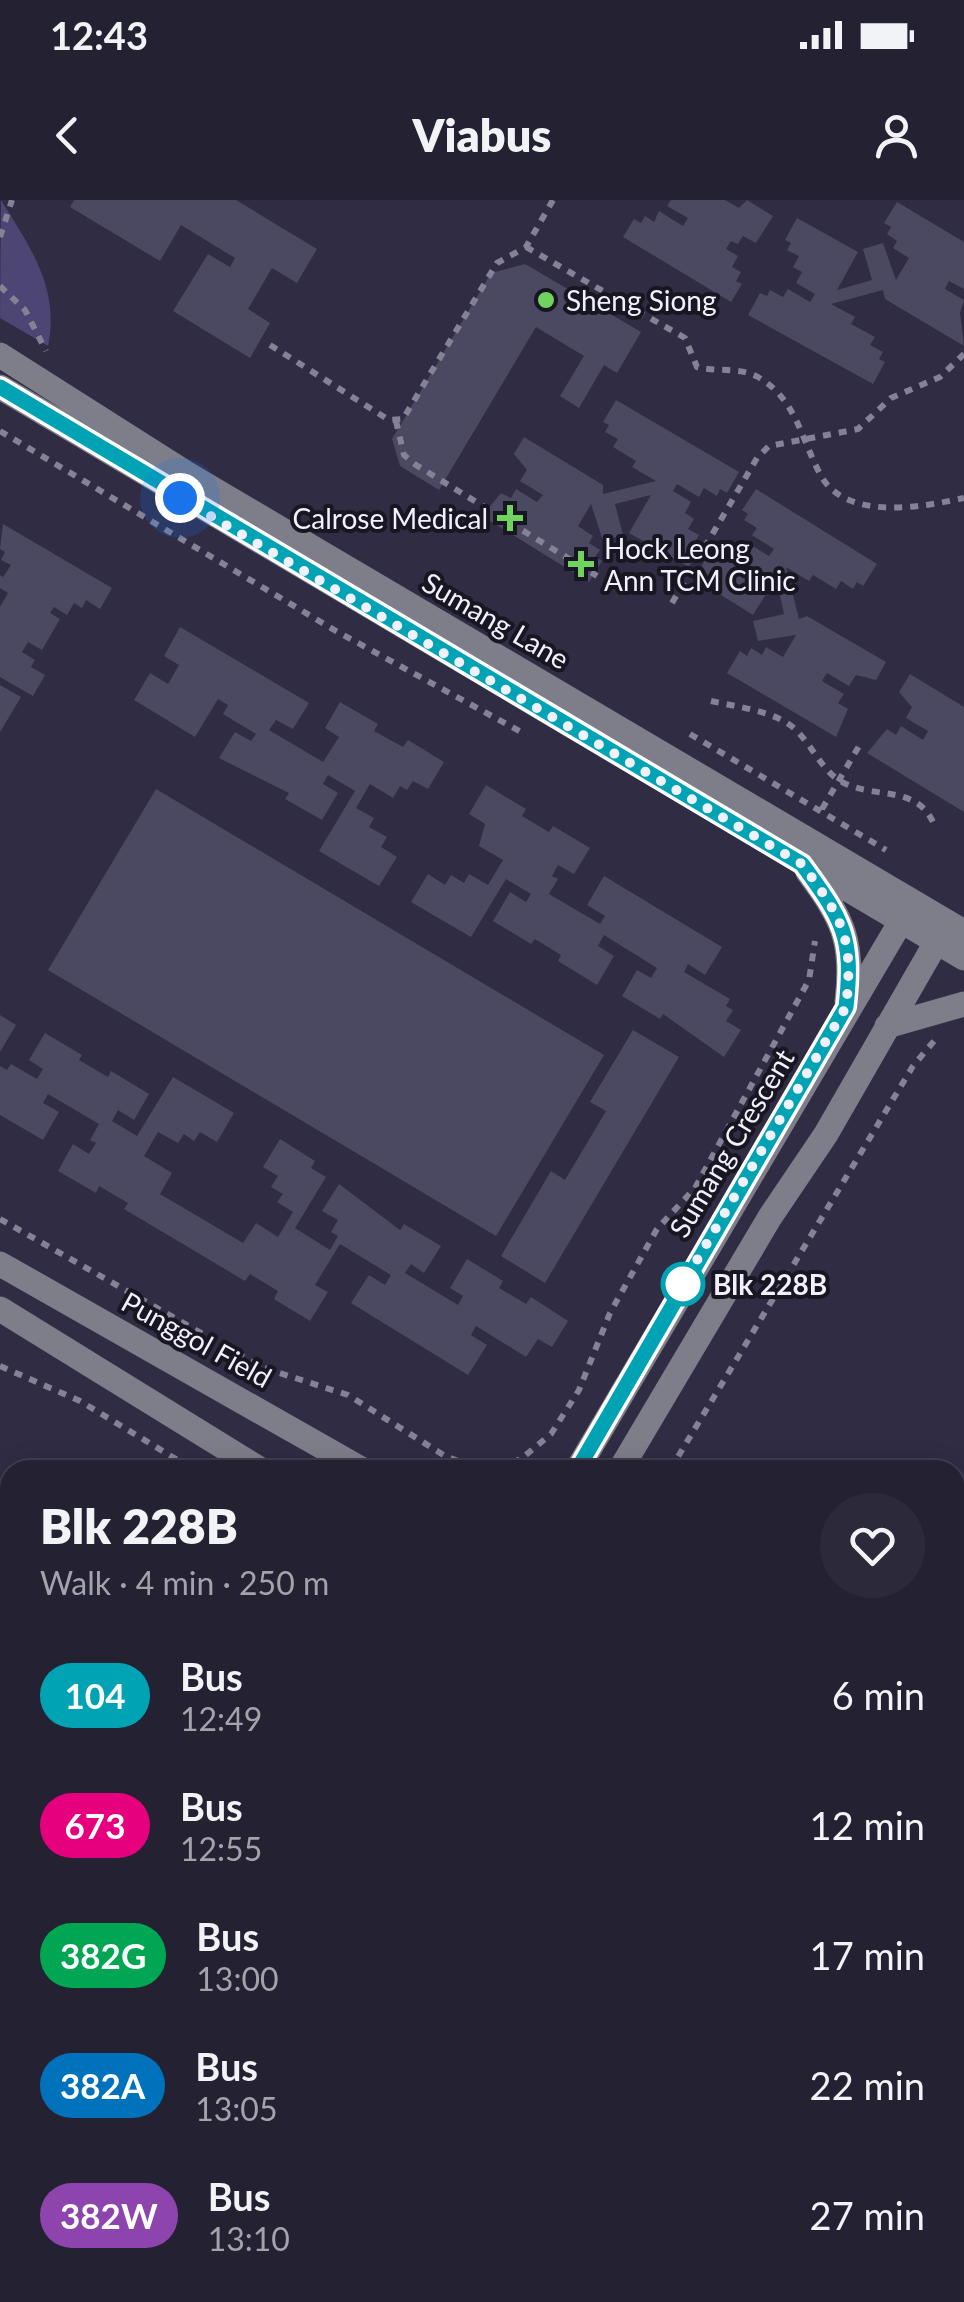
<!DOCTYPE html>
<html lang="en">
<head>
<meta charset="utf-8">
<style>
	:root { --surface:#242133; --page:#2c293b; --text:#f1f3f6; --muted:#a3a3ac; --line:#413e4e }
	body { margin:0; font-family:Lato,sans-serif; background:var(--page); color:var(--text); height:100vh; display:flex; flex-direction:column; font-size:38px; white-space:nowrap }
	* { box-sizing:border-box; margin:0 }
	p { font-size:32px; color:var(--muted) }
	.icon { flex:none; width:55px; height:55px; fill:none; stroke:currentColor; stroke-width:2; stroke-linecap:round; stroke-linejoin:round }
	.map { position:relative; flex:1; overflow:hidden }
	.panel { position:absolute; left:0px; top:1260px; width:965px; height:842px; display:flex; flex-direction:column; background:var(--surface); border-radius:30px 30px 0 0; box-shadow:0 5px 25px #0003,0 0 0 2px var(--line) }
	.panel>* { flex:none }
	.badge { padding:0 20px; border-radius:32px; font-size:35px; line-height:65px }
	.you { position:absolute; width:50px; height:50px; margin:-25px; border:8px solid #fff; border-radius:50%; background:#1a73e8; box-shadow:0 0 0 15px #1a73e833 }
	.map>.badge { position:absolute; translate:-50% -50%; box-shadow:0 0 0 5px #fff }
	.round { display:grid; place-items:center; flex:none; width:105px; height:105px; border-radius:52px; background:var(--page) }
	.headline { display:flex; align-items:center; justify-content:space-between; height:170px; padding:0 40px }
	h1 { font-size:48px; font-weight:800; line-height:75px }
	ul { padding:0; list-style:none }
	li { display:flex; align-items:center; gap:30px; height:130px; padding:0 40px }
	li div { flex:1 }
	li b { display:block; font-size:38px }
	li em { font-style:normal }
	li .badge { min-width:110px; font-weight:700; text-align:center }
	.status { display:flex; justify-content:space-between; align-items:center; height:70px; padding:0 50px; background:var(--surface); direction:ltr }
	.status svg { height:28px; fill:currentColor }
	header { display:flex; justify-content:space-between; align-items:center; height:130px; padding:0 40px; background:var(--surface); font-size:45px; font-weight:800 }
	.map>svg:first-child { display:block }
</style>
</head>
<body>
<div class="status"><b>12:43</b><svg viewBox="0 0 49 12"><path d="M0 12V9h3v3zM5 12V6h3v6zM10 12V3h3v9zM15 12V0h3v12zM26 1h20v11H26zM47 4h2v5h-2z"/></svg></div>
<header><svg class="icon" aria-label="back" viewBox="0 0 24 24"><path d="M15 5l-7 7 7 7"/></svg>Viabus<svg class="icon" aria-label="person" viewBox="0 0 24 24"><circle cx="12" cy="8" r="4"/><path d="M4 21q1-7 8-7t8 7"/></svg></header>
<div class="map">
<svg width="964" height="2102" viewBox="0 0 964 2102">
	<rect width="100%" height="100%" fill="#302c44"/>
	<!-- green -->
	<path fill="#4d4573" d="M1,0c29,47 59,88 47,146l-48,-28z
		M964,1796v166l-9,1v-166z
		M10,1947v142l-10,3v-142z"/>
	<!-- water -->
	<path fill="#220552" d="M955,1962h9v140h-964v-10l10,-3 945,3z"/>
	<!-- building -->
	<path fill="#4b4862" d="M74,0h162l81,49 -20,34 -25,-15 -24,41 22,14 -20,35 -77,-47 35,-57 22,13 5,-9 -54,-33 -21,36 -90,-54z
		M671,0h54l14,8 8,-8 26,16 -17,27 -13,-7 -5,8 -7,-3 -5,8 12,7 -6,11 9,5 -5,9 6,3 -11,18 -108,-65 11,-18 7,4 4,-7 9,6 5,-11 24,15 5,-8 -21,-12z
		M897,2l67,40v47l-15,-8 -4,8 19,11 -4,13 4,33 -79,-47 -2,-9 -52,14 24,13 -4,7 24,13 -5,8 13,7 -4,7 6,3 -12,22 -125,-69 12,-22 7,3 3,-6 13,7 5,-8 22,13 5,-8 -19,-11 6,-11 -9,-5 6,-11 -12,-6 4,-7 -6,-3 12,-22 61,34 -21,38 35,-10 -9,-31 20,-6 13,37 13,-22 -16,-10 4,-7 -10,-7 4,-7 -7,-4z
		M525,64l116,68 -24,41 -13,-8 -25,43 -19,-12 24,-40 -48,-29 -97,163 -39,-24 -8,-27 99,-166z
		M616,200l123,72 -12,21 -7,-4 -3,7 -13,-8 -5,9 -22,-13 -4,7 18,11 -6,11 9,6 -6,10 11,6 -4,7 6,4 -12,21 -60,-34 22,-38 -36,9 8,31 -20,6 -12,-37 -13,22 15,10 -4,7 11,7 -5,7 7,4 -13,21 -107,-66 19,-23 10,5 5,-9 21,13 6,-7 -23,-14 7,-11 -13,-16 10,-17 79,48v9l53,-13 -24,-14 4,-6 -23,-14 5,-8 -13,-7 4,-7 -6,-3z
		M756,289l121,75 -14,22 -6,-4 -4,7 -12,-8 -5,8 -23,-14 -4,6 -23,-14 13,52 8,-3 79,46 -10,18 -20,-5 -7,11 -22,-13 -5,8 22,13 -6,9 10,6 -12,28 -109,-64 13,-22 7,5 4,-8 11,7 4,-8 17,10 13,-22 -38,6 -5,-20 31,-7 -8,-36 -23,37 -59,-37 13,-21 7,3 4,-6 11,6 6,-10 9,6 7,-11 18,11 5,-7 -22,-14 5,-7 -13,-8 4,-6 -6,-4z
		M3,324l109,64 -12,21 -14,-9 -4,8 -8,-5 -7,12 -13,-8 -4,6 10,6 -18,31 -14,-8 -6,10 13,8 -4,7 14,8 -12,21 -33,-19v-70l8,-14 -8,-5v-13l3,2 8,-12 -10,-5 4,-8 -5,-3z
		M180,427l129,76 -16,26 -17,-9 -7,10 54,32 16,-25 -14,-9 15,-26 38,22 -4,7 29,16 5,-7 36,22 -16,27 -15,-8 -6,9 -7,-4 -7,12 -23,-14 -14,24 18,10 -5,9 18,10 -6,10 16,10 -18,29 -60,-35 36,-60 -27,-16 -5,9 15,9 -16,27 -37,-21 4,-6 -70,-35 16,-26 16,9 5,-7 -33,-20 5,-9 -10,-6 -23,38 -61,-37 16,-27 18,11 11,-19 -15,-9z
		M910,474l54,33v105l-97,-59 20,-24 9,6 5,-9 22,14 5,-9 -22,-13 6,-11 -13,-15z
		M0,485l21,12 -21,35z
		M486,585l40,24 -4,7 27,16 4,-6 37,22 -16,26 -16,-9 -6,11 6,3 -9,15 51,30 5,-8 -18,-11 17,-29 118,71 -17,28 -17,-11 -4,8 46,27 -4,7 7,4 -7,11 15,9 -17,27 -61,-43 -3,5 -38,-23 15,-26 14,8 6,-10 -53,-33 -6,11 16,10 -17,29 -39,-24 3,-6 -26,-16 -4,5 -38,-23 17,-29 16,10 5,-8 -25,-15 -35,58 -60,-35 17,-28 17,11 6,-10 13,8 5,-9 19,11 15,-25 -24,-14 6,-22 -16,-10z
		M156,589l448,266 -108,181 -448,-266z
		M0,815l16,10 -16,27z
		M633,830l46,27 -134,226 -44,-27 50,-85 14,9 41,-69 -16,-9z
		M45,833l37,22 -3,5 29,17 3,-6 38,23 -15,26 -16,-10 -6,11 25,15 36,-59 61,36 -17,29 -17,-10 -6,9 -10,-7 -6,9 -20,-11 -14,24 28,17 -12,21 83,49 13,-20 22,14 15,-25 -16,-10 6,-8 -12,-7 7,-11 -15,-9 17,-28 35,22 -4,7 15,9 -31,51 35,22 8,-14 -7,-4 7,-12 -16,-9 17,-27 61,46 4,-6 37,22 -17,27 -13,-9 -6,9 53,32 5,-9 -13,-8 17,-29 36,22 -4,7 27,16 5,-7 37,24 -16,26 -14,-8 -12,18 -50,-31 -5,9 16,10 -19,30 -117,-72 18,-28 16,10 6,-10 -51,-31 -25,41 13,7 -18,29 -36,-22 4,-8 -28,-17 -5,7 -121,-72 4,-6 -29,-17 -3,7 -38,-22 15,-27 16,10 7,-11 -6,-3 9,-16 -51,-30 -5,9 16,9 -16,28 -43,-25v-49l7,4 4,-6 26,15 6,-10 -14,-9z"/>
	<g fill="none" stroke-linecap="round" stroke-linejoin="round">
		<!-- path -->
		<path stroke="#858296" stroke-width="6" stroke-dasharray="8 8" stroke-linecap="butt" d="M0,37l12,-37
			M526,47l159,91 12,29c20,5 43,0 61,10 38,22 43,61 62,97 25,48 102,33 144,24
			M0,86l25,24 21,41
			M270,145l119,75 14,-1 94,-156 29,-16 27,-47
			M396,221l8,34 12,10 181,111
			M0,231l336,200 187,102
			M672,403l85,-145 12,-12 89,-17 33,-31 49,-21 24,-23
			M711,501c26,6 67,10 86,30 15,15 23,35 40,48 34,23 81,2 98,48
			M690,534l196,116
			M822,609l40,-68
			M0,1019l261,148 87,28 97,61 26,10 25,2 25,-9 30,-25 28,-44 31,-77 47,-84 38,-41 114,-208 6,-39
			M0,1166l80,35 114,69
			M670,1270l243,-404 21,-25
			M955,1882h9
			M0,2028l10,-2"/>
		<!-- minor -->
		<path stroke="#7e7d8a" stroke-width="25" d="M0,155l189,120 775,457
			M0,187l964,571
			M808,672c35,47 46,70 39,129
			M887,826l77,-22
			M0,1064l363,206
			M0,1109l261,161
			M577,1270l333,-564
			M620,1270l150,-253 56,-83 119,-207"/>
	</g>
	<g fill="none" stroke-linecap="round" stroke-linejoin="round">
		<defs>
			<path id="line" d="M0,187l802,477c41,56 52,73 44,143l-269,463"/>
		</defs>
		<!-- line casing -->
		<use href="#line" stroke="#fff" stroke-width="22"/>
		<!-- line -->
		<use href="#line" stroke="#00a3b4" stroke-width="15"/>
		<!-- walk -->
		<path stroke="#f1f0fd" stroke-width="10" stroke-dasharray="0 18" d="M180,298l622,366c41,56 52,73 44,143l-163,277"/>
	</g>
	<!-- markers -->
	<g fill="#70d35f" stroke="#181621" stroke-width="4">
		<circle cx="546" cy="100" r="10"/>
		<path d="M505 303h10v10h10v10h-10v10h-10v-10h-10v-10h10z"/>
		<path d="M576 349h10v10h10v10h-10v10h-10v-10h-10v-10h10z"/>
	</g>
	<circle fill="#fff" stroke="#00a3b4" stroke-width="5" cx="683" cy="1084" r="20"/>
	<g text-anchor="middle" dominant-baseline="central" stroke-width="8" stroke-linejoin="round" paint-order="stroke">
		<!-- poi labels -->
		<g font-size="28" fill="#f1f0fd" stroke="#181621" text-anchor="start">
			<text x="566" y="100">Sheng Siong</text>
			<text x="488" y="318" text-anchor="end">Calrose Medical</text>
			<text x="604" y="348">Hock Leong<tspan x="604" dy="32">Ann TCM Clinic</tspan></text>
		</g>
		<!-- street labels -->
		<g font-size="28" fill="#f1f0fd" stroke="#181621">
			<text transform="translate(496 420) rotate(30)">Sumang Lane</text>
			<text transform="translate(731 943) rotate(-59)">Sumang Crescent</text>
			<text transform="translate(197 1139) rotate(29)">Punggol Field</text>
		</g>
		<!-- stop labels -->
		<g font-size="28" font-weight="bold" fill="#f1f0fd" stroke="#181621" text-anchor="start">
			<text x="713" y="1084">Blk 228B</text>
		</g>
	</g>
</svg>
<div class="you" style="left:180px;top:298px"></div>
<section class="panel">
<div class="headline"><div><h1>Blk 228B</h1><p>Walk · 4 min · 250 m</p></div><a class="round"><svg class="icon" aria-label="heart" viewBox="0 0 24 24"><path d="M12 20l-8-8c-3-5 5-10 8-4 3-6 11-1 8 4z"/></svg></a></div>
<ul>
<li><span class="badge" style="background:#00a3b4;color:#fff">104</span><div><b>Bus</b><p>12:49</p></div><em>6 min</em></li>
<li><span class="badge" style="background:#e6007e;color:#fff">673</span><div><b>Bus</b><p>12:55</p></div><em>12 min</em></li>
<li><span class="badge" style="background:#00a651;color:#fff">382G</span><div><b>Bus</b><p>13:00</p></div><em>17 min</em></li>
<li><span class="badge" style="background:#0072bc;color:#fff">382A</span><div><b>Bus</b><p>13:05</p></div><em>22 min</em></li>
<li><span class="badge" style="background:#8e44ad;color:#fff">382W</span><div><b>Bus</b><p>13:10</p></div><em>27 min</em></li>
</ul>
</section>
</div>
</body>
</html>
